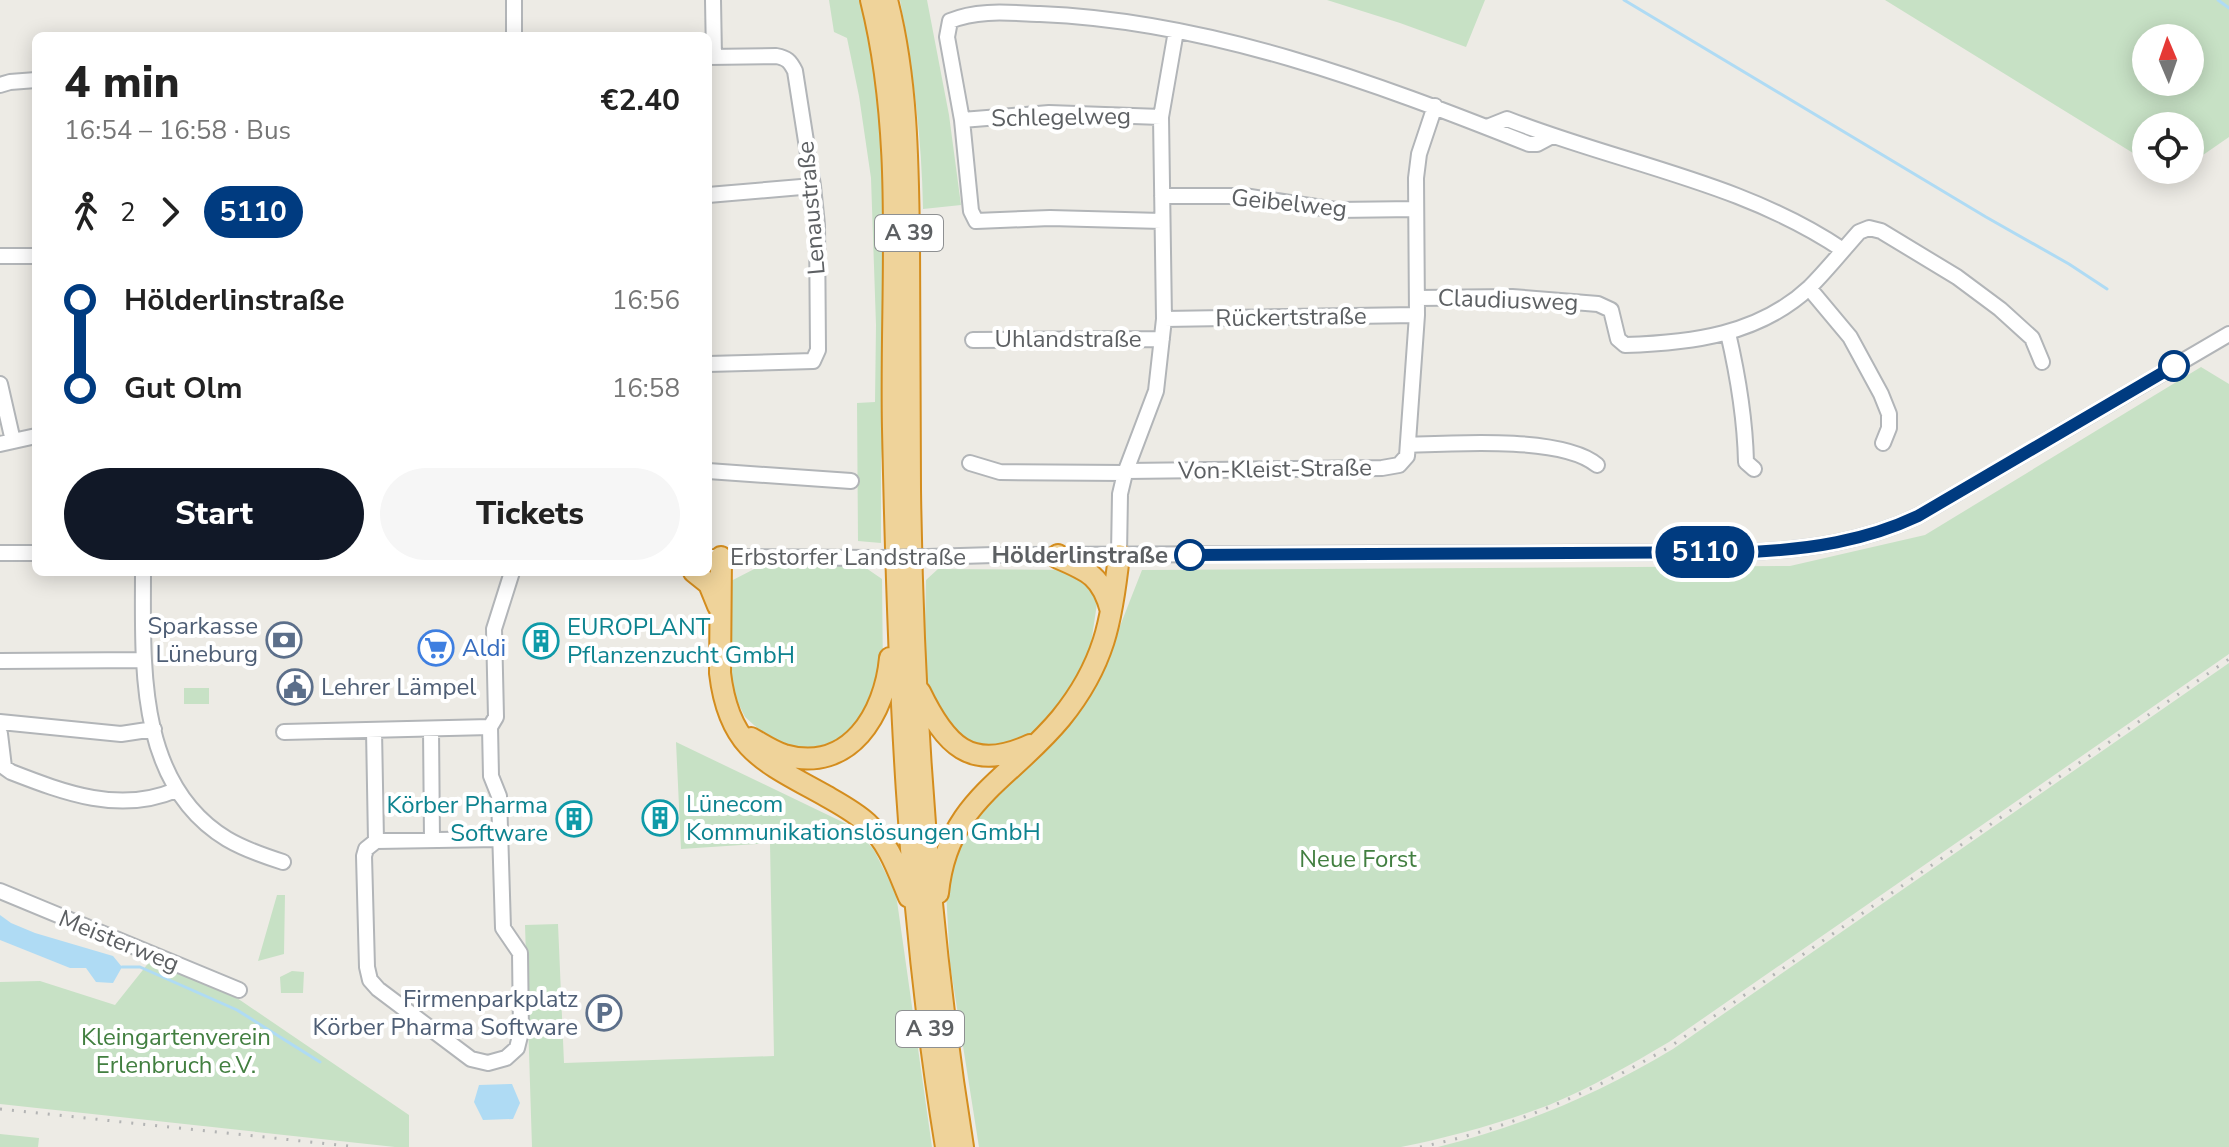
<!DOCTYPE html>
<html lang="en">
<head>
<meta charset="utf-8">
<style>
	:root { --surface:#fff; --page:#f6f6f6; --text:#222; --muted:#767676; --accent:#111827 }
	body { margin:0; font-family:"Nunito Sans",sans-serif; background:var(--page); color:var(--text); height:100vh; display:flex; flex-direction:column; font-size:30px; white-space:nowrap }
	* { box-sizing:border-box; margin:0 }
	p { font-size:26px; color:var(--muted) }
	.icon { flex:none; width:44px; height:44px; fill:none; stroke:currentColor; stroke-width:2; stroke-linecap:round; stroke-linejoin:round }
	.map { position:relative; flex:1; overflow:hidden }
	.details { position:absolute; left:32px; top:32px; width:680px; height:544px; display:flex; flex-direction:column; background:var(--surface); border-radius:12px; box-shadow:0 4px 20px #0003 }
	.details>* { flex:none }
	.badge { padding:0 16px; border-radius:26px; font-size:28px; line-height:52px }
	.needle { width:52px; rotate:358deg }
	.buttons { position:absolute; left:2132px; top:24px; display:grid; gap:16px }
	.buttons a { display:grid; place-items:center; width:72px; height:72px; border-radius:50%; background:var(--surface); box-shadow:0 4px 20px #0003; font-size:40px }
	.map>.badge { position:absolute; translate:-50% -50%; box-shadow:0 0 0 4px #fff }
	.legs { display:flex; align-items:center; gap:12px; height:88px; padding:0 32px; font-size:26px }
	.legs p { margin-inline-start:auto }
	.head { display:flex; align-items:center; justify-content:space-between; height:136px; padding:0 32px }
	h1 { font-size:44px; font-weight:800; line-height:60px }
	.button { display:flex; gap:16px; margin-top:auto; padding:16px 32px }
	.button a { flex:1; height:92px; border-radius:48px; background:var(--accent); color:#fff; font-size:32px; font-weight:800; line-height:92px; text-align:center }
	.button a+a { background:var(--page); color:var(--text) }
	ul { padding:0 32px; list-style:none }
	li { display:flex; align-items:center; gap:28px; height:88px; font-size:30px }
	li i { display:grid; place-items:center; width:12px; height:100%; margin:0 10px; background:currentColor }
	li i::after { content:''; width:20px; height:20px; margin:-10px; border:6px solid; border-radius:50%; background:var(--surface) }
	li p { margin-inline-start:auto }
	li:first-child i { background:linear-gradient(#0000 50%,currentColor 0) }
	li:last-child i { background:linear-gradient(currentColor 50%,#0000 0) }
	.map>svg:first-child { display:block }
</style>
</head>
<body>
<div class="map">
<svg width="2229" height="1147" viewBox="0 0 2229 1147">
	<rect width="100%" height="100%" fill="#edebe5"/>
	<!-- green -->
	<path fill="#c7e1c5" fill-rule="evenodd" d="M829,0h30l7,21 13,70 9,148 -2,159 -5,63v82l-23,-2 -1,-138 18,-1 1,-77 -5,-147 -12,-82 -12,-58 -13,-6z
		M900,0h27l22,115 12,90 -38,4c-1,-70 -10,-140 -23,-209z
		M1327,0h158l-19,47 -66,-24z
		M1885,0h344v137l-39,27v-38h-44v35zM2146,38h44v44h-44z
		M2201,367l28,17v270l-560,388c-39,23 -79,46 -120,63 -48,18 -98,32 -148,42h-422l-29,-183 -4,-73 9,-42 21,-37 72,-66 52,-69 42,-107 648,-4 135,-31z
		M762,565l101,1 19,13 1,96 -17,41 -26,24 -32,9 -35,-7 -28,-25 -14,-29 -7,-45 5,-61z
		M938,569l140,1 20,27 -8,53 -22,43 -35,43 -44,13 -20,-4 -16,-13 -25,-39 -4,-21 2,-92z
		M2229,663v484h-791c87,-22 158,-52 235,-98z
		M184,688h25v16h-25z
		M676,742l179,86 19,22 22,44 36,253h-400l-7,-222 33,-1 6,139 210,-7 -4,-213 -89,6z
		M277,895h8l-1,59 -26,7z
		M150,961l87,37 172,117v32h-14l-395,-43v-122l40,-1 75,24z
		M292,971l12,1 -1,21h-22l-1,-16z
		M0,1134l39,4 -1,9h-38z"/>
	<!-- water -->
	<path fill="#afdbf4" d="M0,915l11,8 24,10 78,23 9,11 -9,16 -17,-1 -10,-14h-16l-70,-28z
		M512,1084l8,19 -7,16 -30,1 -9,-18 5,-17z"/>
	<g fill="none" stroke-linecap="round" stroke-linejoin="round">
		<!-- stream -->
		<path stroke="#afdbf4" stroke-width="3" d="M1624,0l362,217 83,47 38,25
			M2218,0l11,8
			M122,967h18l97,43 83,52"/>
		<defs>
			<path id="minor" d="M514,0v36
				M713,0l1,57
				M708,57l68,-1c11,2 14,5 19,15l18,115 4,39 1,125 -5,11 -105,3
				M0,85l10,-3 26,-2
				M962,120l87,-7 112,4
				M1487,127l20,-8c111,44 236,63 336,131
				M708,195l105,-9
				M1162,196h82l92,14 80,-1
				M1162,221l-112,-3 -74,3 -5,-10 -9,-91 -15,-83 3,-16c28,-12 61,-8 90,-7 170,7 333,68 489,130h8l15,-8
				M0,256h36
				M1809,288l41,49 31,57 8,20v14l-6,15
				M1417,298l95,-1 86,7 13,6 7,29 7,6c66,-2 134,-10 185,-58 17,-17 33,-37 49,-55l10,-4 12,3 76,46 43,32 32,29 10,24
				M1164,319l253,-4
				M1728,333c10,43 17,85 18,129l8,7
				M973,340l189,-1
				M0,384l13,57
				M0,444l36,-8
				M1409,445c45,-2 154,-9 188,20
				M970,463l30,9 125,1
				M708,471l143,10
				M1126,471l256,-3 17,-3 8,-9 10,-141 -1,-137 3,-24 16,-48
				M0,553h36
				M1119,555l1,-61 5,-21 31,-82 8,-72 -3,-202 15,-86
				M708,557l171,1
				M927,557l67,-2 758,-3c58,-3 113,-11 166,-36l311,-182
				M143,572c0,92 -7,212 84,267 17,10 37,17 56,23
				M0,661l143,-1
				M0,722l121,12 33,-5
				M431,729l1,111
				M374,730l2,111
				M284,732l206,-5
				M0,734l4,33 7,5c54,21 109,42 165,18
				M499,839l-123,2 -10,8 -2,7 3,111 3,13 8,9 93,70 17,4 18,-5 11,-10 4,-16 -1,-79 -17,-25 -4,-132 -8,-20 -1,-49 6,-10 -2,-88 18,-57
				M0,891l239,99"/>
			<path id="highway" d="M871,0c35,140 19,286 22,429 5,240 14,480 53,718
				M887,0c20,78 21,161 22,241 1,83 0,165 1,248 3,220 18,440 53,658
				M1058,555v3c31,13 44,19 53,53
				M721,557l-1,116c9,77 45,89 106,123 14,8 29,16 41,27 22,20 31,48 42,74
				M694,572l15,12 9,22
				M920,692c25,52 50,81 110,53
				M751,738c11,6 21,13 33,17 66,19 101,-42 106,-97
				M938,893c9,-92 71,-112 123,-175 43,-53 51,-97 58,-163"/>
		</defs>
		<!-- minor casing -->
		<use href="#minor" stroke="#b2b5b8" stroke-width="18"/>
		<!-- highway casing -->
		<use href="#highway" stroke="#d48d1e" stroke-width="24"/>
		<!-- minor -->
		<use href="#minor" stroke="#fff" stroke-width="14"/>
		<!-- highway -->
		<use href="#highway" stroke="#efd39a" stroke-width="20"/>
		<!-- rail -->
		<path stroke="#b3b4b4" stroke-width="3" stroke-dasharray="2 10" stroke-linecap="butt" d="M0,1109l358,38
			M1420,1147c90,-18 172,-55 251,-101l558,-387"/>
		<defs>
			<path id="minor-bridge" d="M879,558l48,-1"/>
		</defs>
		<!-- minor-bridge casing -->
		<use href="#minor-bridge" stroke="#b2b5b8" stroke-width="18" stroke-linecap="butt"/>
		<!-- minor-bridge -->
		<use href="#minor-bridge" stroke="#fff" stroke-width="14"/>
	</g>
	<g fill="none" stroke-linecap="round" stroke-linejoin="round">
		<defs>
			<path id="line-1" d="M1190,555l562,-3c58,-3 113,-11 166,-36l256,-150"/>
		</defs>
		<!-- line-1 casing -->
		<use href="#line-1" stroke="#fff" stroke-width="18"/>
		<!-- line-1 -->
		<use href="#line-1" stroke="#003b80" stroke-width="12"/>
	</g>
	<!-- icons -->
	<defs>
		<symbol id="bank-ring" viewBox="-11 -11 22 22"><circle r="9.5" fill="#fff" stroke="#5c6f8a" stroke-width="1.5"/><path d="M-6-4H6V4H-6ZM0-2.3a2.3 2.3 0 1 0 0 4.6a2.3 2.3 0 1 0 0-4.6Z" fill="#5c6f8a"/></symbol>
		<symbol id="building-ring" viewBox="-11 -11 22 22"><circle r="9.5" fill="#fff" stroke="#0f9aa8" stroke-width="1.5"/><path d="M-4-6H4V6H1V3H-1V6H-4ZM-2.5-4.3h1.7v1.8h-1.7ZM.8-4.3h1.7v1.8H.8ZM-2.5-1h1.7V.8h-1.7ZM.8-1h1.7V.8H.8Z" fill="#0f9aa8"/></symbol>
		<symbol id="supermarket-ring" viewBox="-11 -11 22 22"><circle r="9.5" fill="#fff" stroke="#3f7fe0" stroke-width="1.5"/><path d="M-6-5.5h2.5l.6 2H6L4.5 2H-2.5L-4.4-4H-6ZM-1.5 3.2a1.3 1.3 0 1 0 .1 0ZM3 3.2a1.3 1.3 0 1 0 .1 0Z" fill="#3f7fe0"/></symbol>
		<symbol id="civic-ring" viewBox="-11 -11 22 22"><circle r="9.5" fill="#fff" stroke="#5c6f8a" stroke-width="1.5"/><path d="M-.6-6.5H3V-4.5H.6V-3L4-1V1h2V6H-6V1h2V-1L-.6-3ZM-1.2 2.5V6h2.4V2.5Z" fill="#5c6f8a"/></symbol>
		<symbol id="parking-ring" viewBox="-11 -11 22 22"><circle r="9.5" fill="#fff" stroke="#5c6f8a" stroke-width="1.5"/><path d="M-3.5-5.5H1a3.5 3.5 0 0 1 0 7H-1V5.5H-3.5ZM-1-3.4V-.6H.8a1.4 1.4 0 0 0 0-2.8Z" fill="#5c6f8a"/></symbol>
	</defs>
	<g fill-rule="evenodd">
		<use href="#bank-ring" x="264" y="620" width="40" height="40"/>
		<use href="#building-ring" x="521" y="621" width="40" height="40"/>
		<use href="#supermarket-ring" x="416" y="628" width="40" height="40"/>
		<use href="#civic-ring" x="275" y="667" width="40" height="40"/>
		<use href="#building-ring" x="640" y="798" width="40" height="40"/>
		<use href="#building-ring" x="554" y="799" width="40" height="40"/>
		<use href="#parking-ring" x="584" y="993" width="40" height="40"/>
	</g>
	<!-- markers -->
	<g fill="#fff" stroke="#003b80" stroke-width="4">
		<circle cx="2174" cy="366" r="14"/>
		<circle cx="1190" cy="555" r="14"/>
	</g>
	<g text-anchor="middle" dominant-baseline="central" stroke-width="8" stroke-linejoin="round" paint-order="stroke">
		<!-- shield labels -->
		<g fill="#fff" stroke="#8e9092" stroke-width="2">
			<rect x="875" y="215" width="68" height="36" rx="6"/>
			<rect x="896" y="1011" width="68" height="36" rx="6"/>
		</g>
		<g font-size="22" font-weight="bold" fill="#5d6063">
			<text x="909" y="233">A 39</text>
			<text x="930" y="1029">A 39</text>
		</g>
		<!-- street labels -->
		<g font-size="24" fill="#5d6063" stroke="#fff">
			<text transform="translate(1061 117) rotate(-1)">Schlegelweg</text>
			<text transform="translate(1289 203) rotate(6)">Geibelweg</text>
			<text transform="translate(811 208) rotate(-95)">Lenaustraße</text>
			<text transform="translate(1508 300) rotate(2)">Claudiusweg</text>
			<text transform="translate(1291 317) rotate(-1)">Rückertstraße</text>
			<text x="1068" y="339">Uhlandstraße</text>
			<text transform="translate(1275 469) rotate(-1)">Von-Kleist-Straße</text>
			<text x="848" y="557">Erbstorfer Landstraße</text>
			<text transform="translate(119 941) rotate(22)">Meisterweg</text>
		</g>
		<!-- stop labels -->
		<g font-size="24" font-weight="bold" fill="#5d6063" stroke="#fff" text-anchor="end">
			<text x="1168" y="555">Hölderlinstraße</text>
		</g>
		<!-- service labels -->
		<g font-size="24" fill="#4e5e75" stroke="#fff" text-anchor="end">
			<text x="258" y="626">Sparkasse<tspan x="258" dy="28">Lüneburg</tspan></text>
			<text x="321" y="687" text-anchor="start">Lehrer Lämpel</text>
			<text x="578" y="999">Firmenparkplatz<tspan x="578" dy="28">Körber Pharma Software</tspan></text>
		</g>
		<!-- culture labels -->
		<g font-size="24" fill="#0d838f" stroke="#fff" text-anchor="start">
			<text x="567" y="627">EUROPLANT<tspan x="567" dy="28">Pflanzenzucht GmbH</tspan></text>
			<text x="686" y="804">Lünecom<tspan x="686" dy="28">Kommunikationslösungen GmbH</tspan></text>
			<text x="548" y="805" text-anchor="end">Körber Pharma<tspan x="548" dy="28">Software</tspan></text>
		</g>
		<!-- shop labels -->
		<g font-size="24" fill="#366cbe" stroke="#fff" text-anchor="start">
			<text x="462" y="648">Aldi</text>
		</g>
		<!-- park labels -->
		<g font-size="24" fill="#427f40" stroke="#fff">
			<text x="1358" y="859">Neue Forst</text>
			<text x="176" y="1037">Kleingartenverein<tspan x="176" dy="28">Erlenbruch e.V.</tspan></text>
		</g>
	</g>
</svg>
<div class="buttons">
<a><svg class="needle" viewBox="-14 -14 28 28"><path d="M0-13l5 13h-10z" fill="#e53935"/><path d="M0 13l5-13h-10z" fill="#767676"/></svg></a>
<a><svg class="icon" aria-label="locate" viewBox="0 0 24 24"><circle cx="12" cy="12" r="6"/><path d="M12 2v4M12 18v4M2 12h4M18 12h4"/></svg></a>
</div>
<b class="badge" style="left:1705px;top:552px;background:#003b80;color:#fff">5110</b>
<section class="details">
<div class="head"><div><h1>4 min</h1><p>16:54 – 16:58 · Bus</p></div><b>€2.40</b></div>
<div class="legs"><svg class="icon" aria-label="walk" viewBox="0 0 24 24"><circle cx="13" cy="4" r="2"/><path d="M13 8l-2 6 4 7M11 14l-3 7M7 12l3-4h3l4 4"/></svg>2<svg class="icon" aria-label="forward" viewBox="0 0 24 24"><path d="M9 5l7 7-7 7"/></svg><b class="badge" style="background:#003b80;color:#fff">5110</b></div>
<ul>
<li><i style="color:#003b80"></i><b>Hölderlinstraße</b><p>16:56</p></li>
<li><i style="color:#003b80"></i><b>Gut Olm</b><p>16:58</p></li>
</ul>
<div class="button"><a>Start</a><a>Tickets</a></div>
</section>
</div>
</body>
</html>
